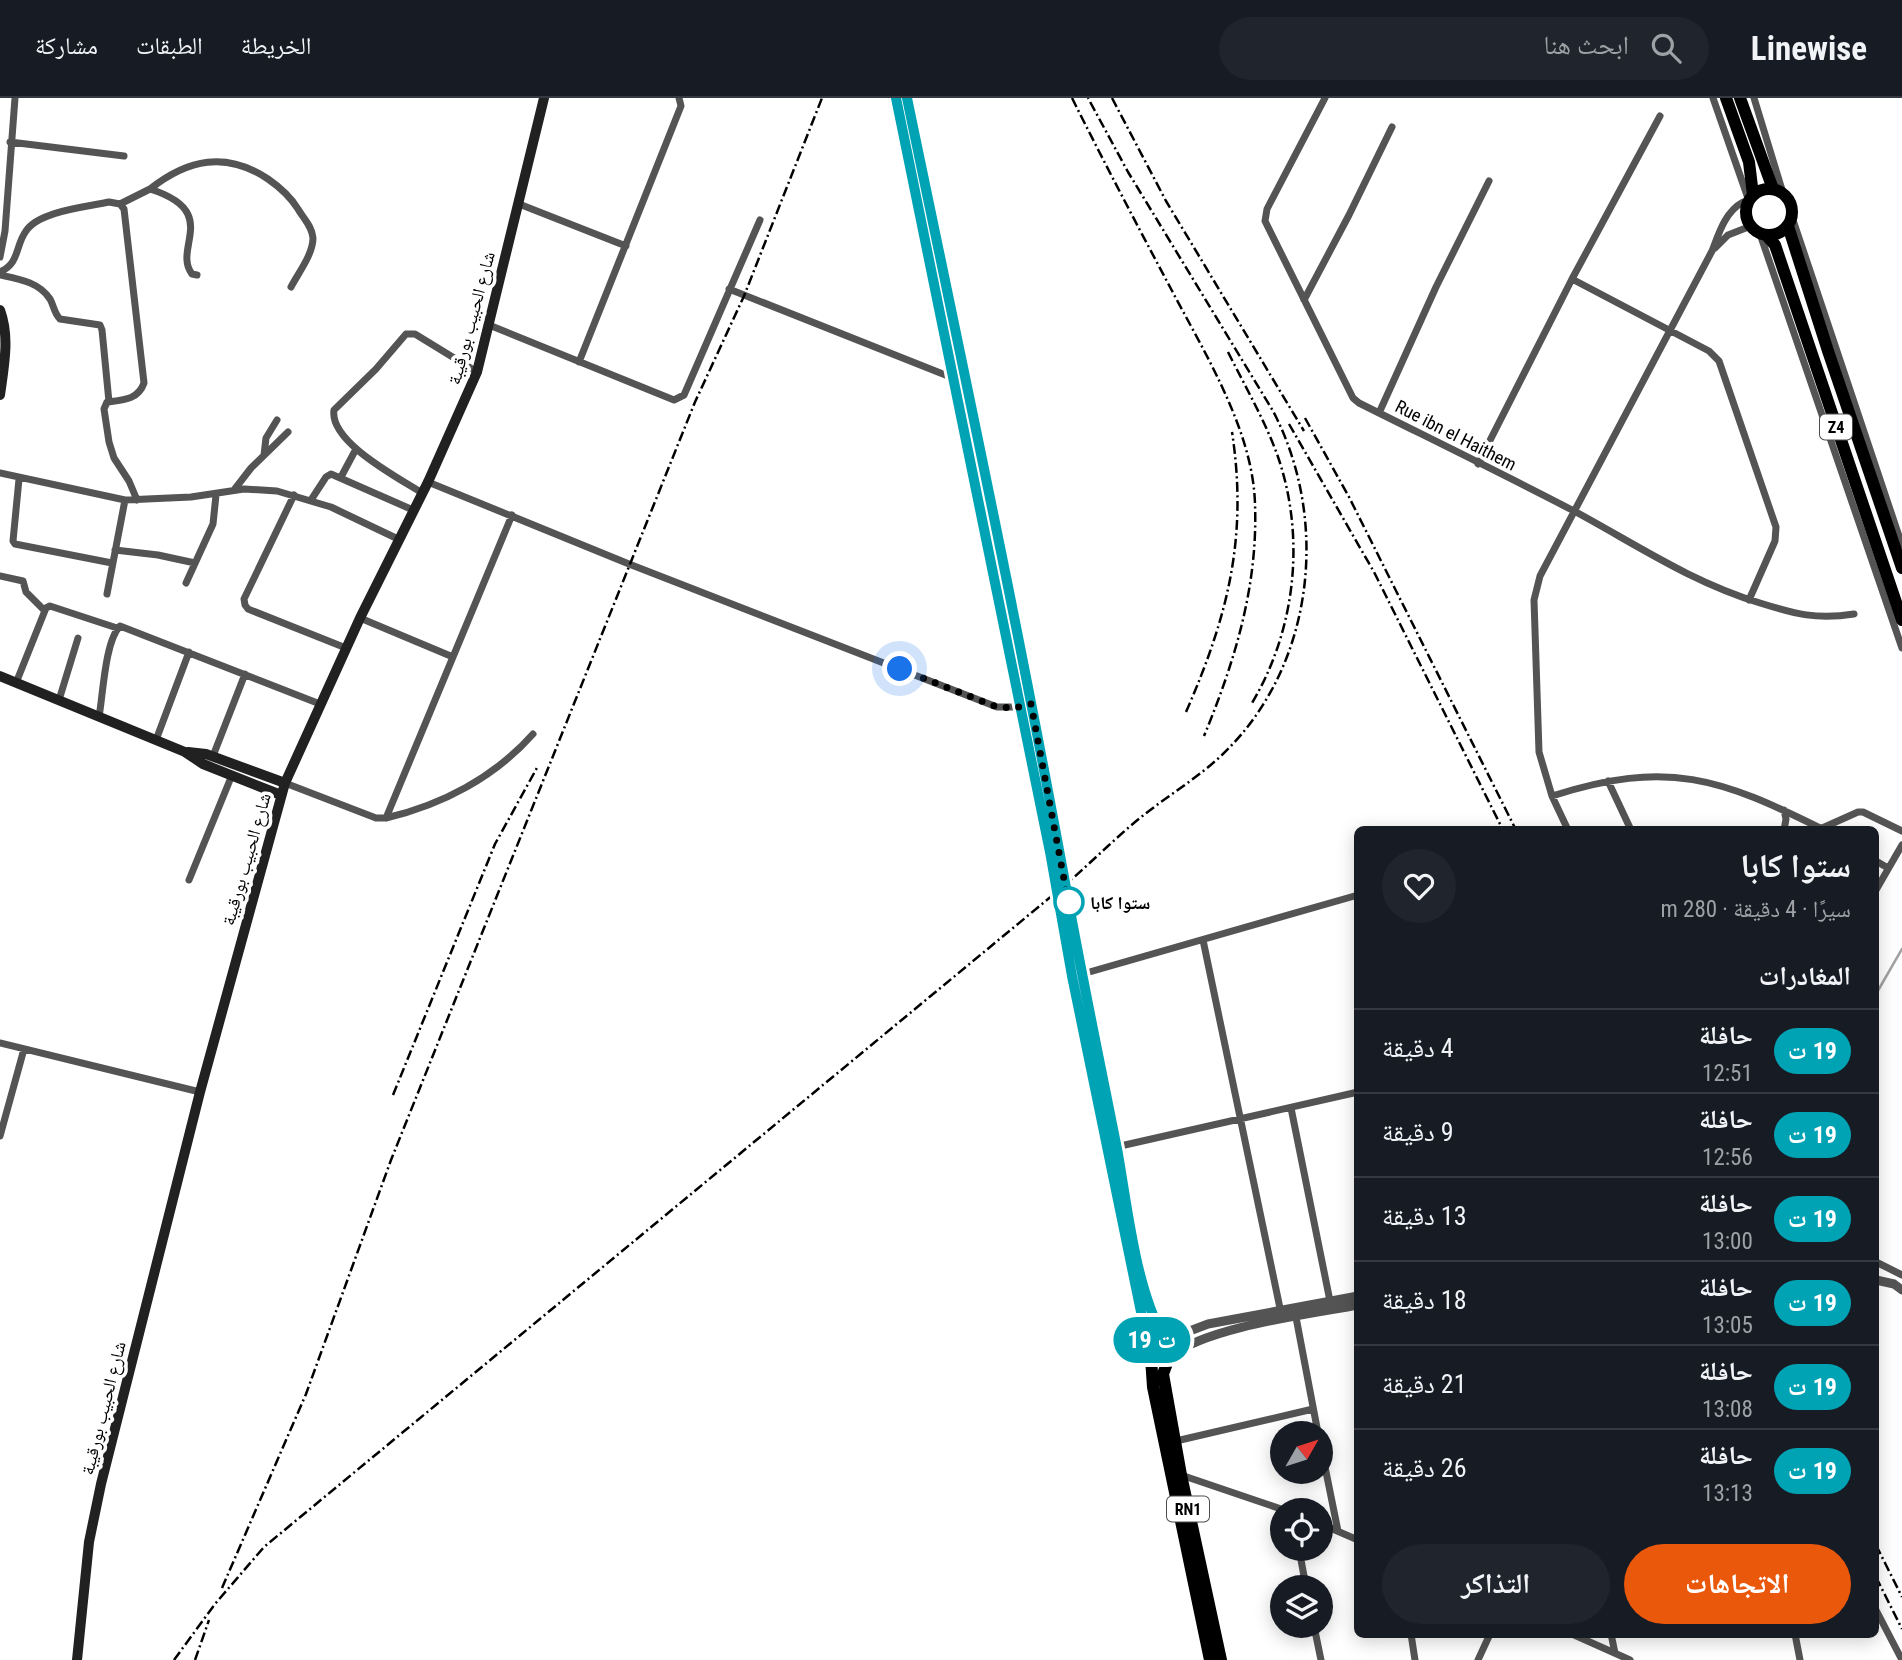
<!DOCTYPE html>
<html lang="ar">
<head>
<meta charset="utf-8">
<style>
	:root { --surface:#171b24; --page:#20242c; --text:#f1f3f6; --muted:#9ea1a6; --line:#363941; --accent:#ea580c }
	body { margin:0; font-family:"Roboto Condensed","Noto Naskh Arabic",sans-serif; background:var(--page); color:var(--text); direction:rtl; height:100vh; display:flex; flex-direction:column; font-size:26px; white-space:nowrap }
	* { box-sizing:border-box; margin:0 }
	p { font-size:23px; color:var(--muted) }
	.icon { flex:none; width:38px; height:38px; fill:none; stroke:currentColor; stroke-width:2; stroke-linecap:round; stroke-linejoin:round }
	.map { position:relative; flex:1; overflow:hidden; direction:ltr }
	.details { position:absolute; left:1354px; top:728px; width:525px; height:812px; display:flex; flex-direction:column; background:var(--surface); border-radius:10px; box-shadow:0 4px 18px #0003; direction:rtl }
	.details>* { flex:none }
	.badge { padding:0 14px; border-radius:23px; font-size:24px; line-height:46px }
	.needle { width:46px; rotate:51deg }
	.buttons { position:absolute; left:1270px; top:1323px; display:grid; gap:14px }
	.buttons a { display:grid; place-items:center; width:63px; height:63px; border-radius:50%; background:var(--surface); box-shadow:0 4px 18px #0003; font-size:35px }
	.you { position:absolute; width:35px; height:35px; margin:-18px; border:5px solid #fff; border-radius:50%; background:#1a73e8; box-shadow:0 0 0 10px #1a73e833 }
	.map>.badge { position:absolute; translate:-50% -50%; box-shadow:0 0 0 4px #fff }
	h2 { padding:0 28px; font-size:26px; line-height:63px }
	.round { display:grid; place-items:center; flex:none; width:74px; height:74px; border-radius:37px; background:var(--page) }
	.summary { display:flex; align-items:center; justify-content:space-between; height:119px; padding:0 28px }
	h1 { font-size:33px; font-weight:800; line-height:52px }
	.button { display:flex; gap:14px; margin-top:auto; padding:14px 28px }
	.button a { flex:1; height:80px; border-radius:42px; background:var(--accent); color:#fff; font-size:28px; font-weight:800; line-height:80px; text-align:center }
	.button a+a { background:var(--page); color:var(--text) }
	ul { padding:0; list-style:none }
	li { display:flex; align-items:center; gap:21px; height:84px; padding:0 28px; border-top:2px solid var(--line) }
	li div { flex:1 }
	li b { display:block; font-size:26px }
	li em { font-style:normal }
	li .badge { min-width:77px; font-weight:700; text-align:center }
	header { display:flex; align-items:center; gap:42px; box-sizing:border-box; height:98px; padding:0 35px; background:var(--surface); border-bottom:2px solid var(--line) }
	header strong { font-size:33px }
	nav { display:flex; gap:38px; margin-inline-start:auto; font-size:24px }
	.search { width:490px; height:63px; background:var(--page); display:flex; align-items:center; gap:18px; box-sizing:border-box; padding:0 24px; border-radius:38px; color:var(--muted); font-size:26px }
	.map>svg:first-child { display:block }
</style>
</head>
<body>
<header>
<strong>Linewise</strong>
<div class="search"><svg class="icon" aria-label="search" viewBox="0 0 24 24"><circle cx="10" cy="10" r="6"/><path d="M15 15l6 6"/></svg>ابحث هنا</div>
<nav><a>الخريطة</a><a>الطبقات</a><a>مشاركة</a></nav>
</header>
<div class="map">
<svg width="1902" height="1562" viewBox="0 0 1902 1562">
	<rect width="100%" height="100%" fill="#fff"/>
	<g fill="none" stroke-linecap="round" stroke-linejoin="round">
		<!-- stream -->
		<path stroke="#a2a2a2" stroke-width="2.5" d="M1876,896l26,-45"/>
		<!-- minor -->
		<path stroke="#545454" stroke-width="7" d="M1325,0l-58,111 -2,12 88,177 6,5c72,36 144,71 215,108 63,34 117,71 186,92 35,11 57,17 94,11
			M1713,0l36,103
			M1754,0l29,95
			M10,44l114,14
			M150,91c38,-30 76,-38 118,-10 13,9 22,17 30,30 5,9 14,17 15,29 0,16 -14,34 -22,49
			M120,106l4,5 20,174c-6,17 -21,17 -37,19l-3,7 5,33 5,16 15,23 8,19
			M519,106l107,42
			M1792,119l110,328
			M1760,136l142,414
			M1715,150l13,-13 23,-9
			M0,159l5,-26 10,-133
			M0,174c20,-9 15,-26 26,-41 13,-20 61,-24 83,-29l11,2 30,-15c72,23 22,59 42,85l5,1
			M0,177c19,4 39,7 50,24 4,7 4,14 10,20l40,6 2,5 7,72
			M1572,181l137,72 10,10 57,166 -1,14 -26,59
			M729,191l224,89
			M1304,202l45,-85 43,-88
			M489,227l185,75 10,-5 76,-175
			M579,264l102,-256 -2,-8
			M1379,315l57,-126 53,-106
			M264,357l2,-17 11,-18
			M1478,366l94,-185 88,-163
			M0,375l125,27 66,-3 53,-8 33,2 54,16 67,32
			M341,379l15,-28
			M19,381l-6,62 2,3 97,19
			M428,384l201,82 368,143h24
			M234,392l17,-22 37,-36
			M422,395c-23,-15 -93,-51 -88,-83l42,-41 30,-35h9l62,38
			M294,397l-50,104 1,6 3,4 98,39
			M311,402l15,-23 5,-3 82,36
			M115,452l43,5 37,8
			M0,478l23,5 3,11 18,18
			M186,485l27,-59 3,-29
			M107,496l18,-94
			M360,520l93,39
			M16,585l30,-75 4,-2 67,22
			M59,602l19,-62
			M99,619c4,-22 6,-76 21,-91l200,78
			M156,642l33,-88
			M213,658l32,-82
			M1608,683l23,49
			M285,685l91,35h10c56,-13 109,-41 147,-84
			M1552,698c116,-37 168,-18 272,34
			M1784,712l2,9 -2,11
			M386,720l126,-303
			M1820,731l38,-17h5l39,19
			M1568,732l-16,-34 -13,-44 -5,-152 6,-24 172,-325c7,-18 13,-39 31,-49l4,2
			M1876,763l12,7
			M189,782l43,-105
			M1876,792l26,-45
			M1203,842l78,373
			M1079,877l279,-80
			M0,945l200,49
			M1291,1010l40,198
			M0,1038l24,-87
			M1116,1049l242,-55
			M1876,1164l26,13
			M1295,1214l23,121
			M1176,1343l137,-32
			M1321,1349l17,84
			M1181,1377l103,35
			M1321,1426l37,16
			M1299,1451l7,38
			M1876,1512l26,50
			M1314,1528l7,34
			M1411,1536l4,26
			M1572,1536l58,26
			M1611,1536l4,19
			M1795,1536l5,26
			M1478,1562l12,-26"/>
		<!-- tertiary -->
		<path stroke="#545454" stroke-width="9" d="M1876,1182l18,4 8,6
			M1166,1242l42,-16 150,-28
			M1170,1259c35,-30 140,-43 188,-52"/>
		<!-- secondary -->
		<path stroke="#212121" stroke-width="10" d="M0,212c10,27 4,56 0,85
			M0,578l185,76 18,12 78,31
			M188,654l18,2 79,29
			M77,1562l12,-118 12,-58 99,-392 85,-309 75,-165 68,-136 49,-110 67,-274"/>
		<!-- primary -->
		<path stroke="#000" stroke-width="12" d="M896,0l154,754 22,125 76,369
			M907,0l135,662 18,100
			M1068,801l25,137
			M1144,1189l11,35 9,16
			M1151,1260l2,29 57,273
			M1169,1260l-6,16 18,101 40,185"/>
		<!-- trunk -->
		<path stroke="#000" stroke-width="12" d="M1726,0l23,64 4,33
			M1740,0l33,91
			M1746 114a23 23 0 1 1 46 0a23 23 0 1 1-46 0Z
			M1788,128l40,125 74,217
			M1767,138l8,9 127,375"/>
		<!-- rail -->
		<path stroke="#000" stroke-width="2.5" stroke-dasharray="10 3.5 2 3.5" stroke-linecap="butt" d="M1072,0c32,64 65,127 98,189 34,65 83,143 85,217 3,82 -20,157 -51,232
			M1112,0l54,103 138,230
			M1228,254c17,34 36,67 49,102 29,82 19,175 -25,249
			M1305,320l44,79 167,333
			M1289,326l85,148 129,258
			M1186,614c42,-96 62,-175 46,-280
			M393,997l102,-251 43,-78
			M1876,1447l26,52
			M1876,1479l26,52
			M222,1490l84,-194 85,-234 304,-758 49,-106 78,-198
			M174,1562l41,-56 49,-57 801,-662c27,-23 52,-49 80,-71 28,-22 59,-40 84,-66 86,-88 100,-230 44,-337l-145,-239 -40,-74
			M195,1562l14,-40"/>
	</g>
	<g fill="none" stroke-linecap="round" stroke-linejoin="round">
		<defs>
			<path id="line" d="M896,0l154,754 22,124 76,370 5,-7 11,-1c-28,-49 -36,-127 -46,-184 -16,-81 -33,-162 -48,-244 -49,-272 -107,-542 -163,-812"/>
		</defs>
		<!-- line casing -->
		<use href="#line" stroke="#fff" stroke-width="16"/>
		<!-- line -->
		<use href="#line" stroke="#00a3b4" stroke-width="10"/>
		<!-- walk -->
		<path stroke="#000" stroke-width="7" stroke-dasharray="0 12.6" d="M900,571l97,38 17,1 17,-4 39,207 -1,-9"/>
	</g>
	<!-- markers -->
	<circle fill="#fff" stroke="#00a3b4" stroke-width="3.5" cx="1069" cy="804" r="14"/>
	<g text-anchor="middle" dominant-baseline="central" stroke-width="7" stroke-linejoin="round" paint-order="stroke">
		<!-- shield labels -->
		<g fill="#fff" stroke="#4c4c4c" stroke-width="2">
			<rect x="1820" y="316.5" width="32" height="25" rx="5"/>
			<rect x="1167" y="1398.5" width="42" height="25" rx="5"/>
		</g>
		<g font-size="16" font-weight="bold" fill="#000">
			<text x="1836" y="329">Z4</text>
			<text x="1188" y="1411">RN1</text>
		</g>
		<!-- street labels -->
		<g font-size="18" fill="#000" stroke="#fff">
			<text transform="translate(471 220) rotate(-75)">شارع الحبيب بورقيبة</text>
			<text transform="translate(1456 337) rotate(27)">Rue ibn el Haithem</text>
			<text transform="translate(246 761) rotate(-74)">شارع الحبيب بورقيبة</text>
			<text transform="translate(103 1310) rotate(-76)">شارع الحبيب بورقيبة</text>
		</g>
		<!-- stop labels -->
		<g font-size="18" font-weight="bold" fill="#000" stroke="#fff" text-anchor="start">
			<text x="1090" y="804">ستوا كابا</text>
		</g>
	</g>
</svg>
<div class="buttons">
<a><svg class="needle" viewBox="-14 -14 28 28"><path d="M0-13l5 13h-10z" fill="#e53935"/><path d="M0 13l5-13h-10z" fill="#9ea1a6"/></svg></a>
<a><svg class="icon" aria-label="locate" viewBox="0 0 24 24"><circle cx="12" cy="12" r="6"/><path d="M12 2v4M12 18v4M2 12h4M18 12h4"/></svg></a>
<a><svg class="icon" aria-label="layers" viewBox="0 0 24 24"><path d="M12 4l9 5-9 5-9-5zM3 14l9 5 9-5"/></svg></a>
</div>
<div class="you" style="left:900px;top:571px"></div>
<b class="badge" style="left:1152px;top:1242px;background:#00a3b4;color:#fff">19 ت</b>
<section class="details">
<div class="summary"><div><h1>ستوا كابا</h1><p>سيرًا · 4 دقيقة · 280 m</p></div><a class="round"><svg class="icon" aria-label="heart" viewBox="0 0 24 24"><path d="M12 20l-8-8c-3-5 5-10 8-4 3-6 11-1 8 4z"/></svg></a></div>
<h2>المغادرات</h2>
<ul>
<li><span class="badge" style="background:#00a3b4;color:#fff">19 ت</span><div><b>حافلة</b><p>12:51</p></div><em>4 دقيقة</em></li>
<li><span class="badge" style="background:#00a3b4;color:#fff">19 ت</span><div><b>حافلة</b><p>12:56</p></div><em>9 دقيقة</em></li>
<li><span class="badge" style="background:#00a3b4;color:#fff">19 ت</span><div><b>حافلة</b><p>13:00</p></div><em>13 دقيقة</em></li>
<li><span class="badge" style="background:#00a3b4;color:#fff">19 ت</span><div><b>حافلة</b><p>13:05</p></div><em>18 دقيقة</em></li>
<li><span class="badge" style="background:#00a3b4;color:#fff">19 ت</span><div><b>حافلة</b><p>13:08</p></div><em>21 دقيقة</em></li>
<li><span class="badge" style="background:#00a3b4;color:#fff">19 ت</span><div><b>حافلة</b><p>13:13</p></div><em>26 دقيقة</em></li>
</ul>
<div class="button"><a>الاتجاهات</a><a>التذاكر</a></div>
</section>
</div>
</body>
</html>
